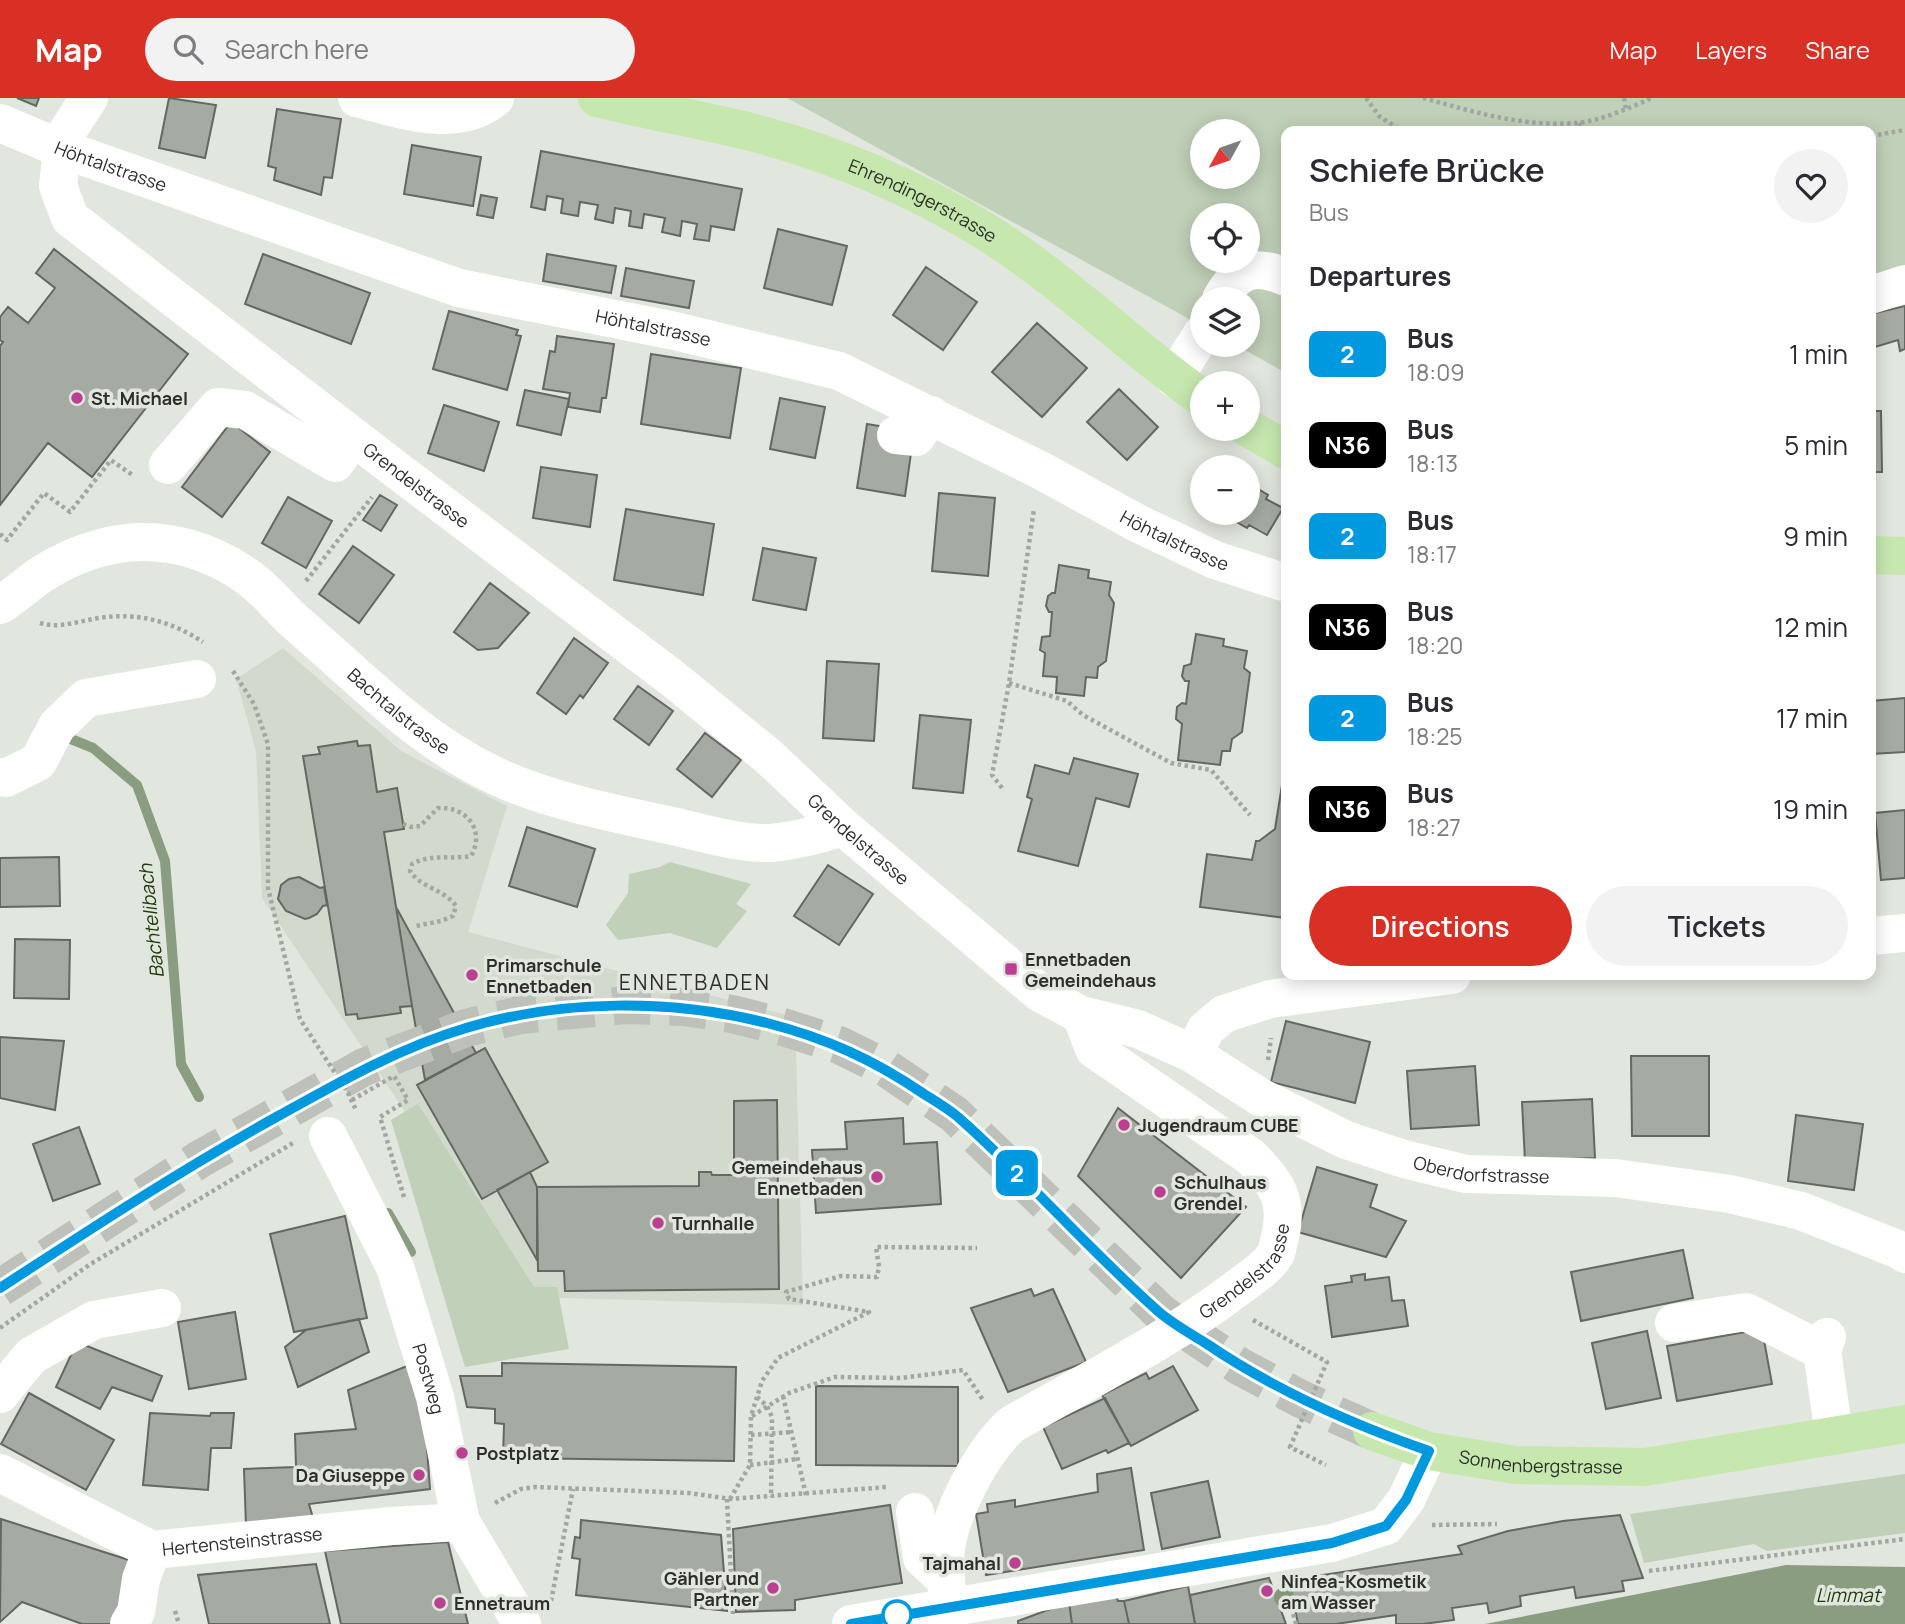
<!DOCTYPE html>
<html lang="en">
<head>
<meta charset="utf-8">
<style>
	:root { --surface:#fff; --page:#f2f2f3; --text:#2b2b33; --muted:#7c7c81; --accent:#d93025 }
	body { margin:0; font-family:Manrope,sans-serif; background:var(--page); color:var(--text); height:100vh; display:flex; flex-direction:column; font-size:26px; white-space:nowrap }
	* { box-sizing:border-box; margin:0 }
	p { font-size:23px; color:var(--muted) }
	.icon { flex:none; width:38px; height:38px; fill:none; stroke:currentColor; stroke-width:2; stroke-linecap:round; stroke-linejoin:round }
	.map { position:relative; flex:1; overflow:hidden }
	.drawer { position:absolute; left:1281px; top:28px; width:595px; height:854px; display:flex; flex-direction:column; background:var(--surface); border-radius:14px; box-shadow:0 4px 18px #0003 }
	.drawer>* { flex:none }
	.badge { padding:0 14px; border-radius:10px; font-size:24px; line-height:46px }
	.needle { width:46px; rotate:230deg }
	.buttons { position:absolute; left:1190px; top:21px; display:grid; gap:14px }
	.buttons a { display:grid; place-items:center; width:70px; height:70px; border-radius:50%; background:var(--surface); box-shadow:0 4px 18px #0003; font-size:35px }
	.map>.badge { position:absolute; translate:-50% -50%; box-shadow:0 0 0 4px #fff }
	h2 { padding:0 28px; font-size:26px; line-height:63px }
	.round { display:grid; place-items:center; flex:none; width:74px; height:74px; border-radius:37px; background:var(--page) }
	.head { display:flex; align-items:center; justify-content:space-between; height:119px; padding:0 28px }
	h1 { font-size:33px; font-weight:600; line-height:52px }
	.primary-button { display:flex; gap:14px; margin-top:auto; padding:14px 28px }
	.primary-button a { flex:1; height:80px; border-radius:42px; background:var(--accent); color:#fff; font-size:28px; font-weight:600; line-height:80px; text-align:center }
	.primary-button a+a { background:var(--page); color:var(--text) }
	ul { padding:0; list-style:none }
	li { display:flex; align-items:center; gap:21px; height:91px; padding:0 28px }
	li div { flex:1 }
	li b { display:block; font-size:26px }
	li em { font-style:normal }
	li .badge { min-width:77px; font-weight:700; text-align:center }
	header { display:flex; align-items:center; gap:42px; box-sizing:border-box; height:98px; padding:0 35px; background:var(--accent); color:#fff }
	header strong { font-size:33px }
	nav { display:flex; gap:38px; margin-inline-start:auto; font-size:24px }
	.search { width:490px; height:63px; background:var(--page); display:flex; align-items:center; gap:18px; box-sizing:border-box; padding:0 24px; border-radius:38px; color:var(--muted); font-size:26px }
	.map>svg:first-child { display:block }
</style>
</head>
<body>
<header>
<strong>Map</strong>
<div class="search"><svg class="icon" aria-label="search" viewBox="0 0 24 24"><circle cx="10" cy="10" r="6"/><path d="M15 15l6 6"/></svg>Search here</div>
<nav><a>Map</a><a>Layers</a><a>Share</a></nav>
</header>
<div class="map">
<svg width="1905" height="1526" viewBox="0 0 1905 1526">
	<rect width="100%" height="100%" fill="#e1e6de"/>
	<!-- built -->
	<path fill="#d2dacd" d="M283,550l118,103 106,55 -39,126 327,85 8,288 -274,-8 -267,-399 -6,-147 -20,-72z"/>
	<!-- green -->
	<path fill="#c1d0b8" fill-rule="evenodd" d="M787,0h1118v173l-34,14v-154h-585v242l-50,-28h12v-46h-46v27zM1202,33h46v46h-46zM1202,117h46v46h-46z
		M670,764l81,22 -15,20 11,7 -30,37 -47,-15 -52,7 -12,-15 22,-32 1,-19 31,-7z
		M418,1006l116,183h23l12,62 -104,18 -74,-247z
		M1905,1376v59l-138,18 -13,-7 -110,19 -14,-49z"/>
	<!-- water -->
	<path fill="#8b9d81" d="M1786,1467l119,2v57h-420z"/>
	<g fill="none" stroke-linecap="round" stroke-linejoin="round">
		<!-- stream -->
		<path stroke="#8b9d81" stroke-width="10" d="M66,639l27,11 44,37 28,76 16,203 18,33
			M388,1115l23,39"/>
	</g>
	<!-- building -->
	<path fill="#a5aaa3" stroke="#646862" stroke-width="2" d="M17,0h22l-3,8z
		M169,0l47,7 -11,53 -46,-10z
		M277,11l64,10 -9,59 -8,-1 -3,18 -47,-15 2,-12 -8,-2z
		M412,47l69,12 -8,49 -69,-12z
		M541,53l201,38 -8,41 -23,-4 -2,15 -15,-2 3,-15 -15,-3 -2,15 -18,-4 3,-14 -21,-4 -2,14 -13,-2 2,-15 -16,-3 -2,15 -18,-4 3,-14 -18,-3 -2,14 -17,-3 2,-14 -16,-3 -2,14 -14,-3z
		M481,97l16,3 -4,20 -16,-3z
		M778,131l69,17 -15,59 -68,-17z
		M54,151l134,105 -96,123 -44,-34 -48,62v-159l3,-4 -3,-2v-23l8,-10 20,16 27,-35 -19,-15z
		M263,156l107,39 -19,51 -106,-40z
		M547,156l69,12 -5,27 -68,-12z
		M926,169l51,35 -34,48 -50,-35z
		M626,170l68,13 -5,27 -68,-12z
		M1905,208v43l-5,2 -2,-11 -23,7v-5l-4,1v-29z
		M449,213l69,19 -2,5 5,1 -14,54 -74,-21z
		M1037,225l50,45 -45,49 -50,-45z
		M557,238l57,8 -8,54h-4l-2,14 -32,-5 2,-14 -27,-4 7,-38 5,1z
		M651,256l90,14 -11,70 -89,-14z
		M1119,291l39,38 -31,33 -40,-38z
		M525,292l44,9 -8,36 -44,-10z
		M780,300l45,9 -10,51 -45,-9z
		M444,307l55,17 -15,49 -56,-18z
		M1871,313h10l1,61h-11z
		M231,324l39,30 -48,65 -40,-30z
		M867,326l30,5 15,17 -7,50 -48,-8z
		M541,369l56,8 -7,52 -57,-9z
		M1248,385l20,12 -2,4 17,9 -16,27 -18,-10 -2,3 -26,-15h27z
		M939,395l56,5 -7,78 -56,-5z
		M380,397l17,10 -16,26 -18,-11z
		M288,399l44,24 -26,47 -44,-25z
		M626,411l88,15 -11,71 -89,-15z
		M353,448l41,29 -35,48 -40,-29z
		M763,450l53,10 -10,52 -53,-10z
		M1059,467l30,5 -1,8 23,4 -2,13 5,8 -8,58 -8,6 -1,11 -11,-1 -2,19 -28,-3 1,-16 -14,-1 2,-23 -5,-3 2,-13 8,-1 2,-24h-3l-3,-6 2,-10 4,-3h3z
		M490,485l39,30 -31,35 -20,2 -24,-18z
		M1196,536l28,5 -1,7 24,5 -3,17 6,5 -8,59 -10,7 -2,12h-8l-2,14 -42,-5 4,-36 -6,-5 1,-12 5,-4 4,1 3,-23h-4l-3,-5 2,-10 7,-2z
		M574,540l34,25 -25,35 -3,-3 -14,19 -29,-21z
		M827,563l52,3 -5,77 -51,-3z
		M638,588l35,25 -24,34 -35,-26z
		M1905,600v54l-34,2v-53z
		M920,617l51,5 -8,73 -50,-5z
		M705,635l36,27 -29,37 -35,-28z
		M357,643l1,5 12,-1 7,47 20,-4 7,41 -20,3 28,174 -12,1 1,6 -43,6 -1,-5 -11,1 -43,-259 17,-2 -2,-7z
		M1074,660l64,16 -9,33 -33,-9 -18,68 -60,-15 14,-52 -5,-2 8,-32 34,9z
		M1282,687l4,1v132l-86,-11 7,-53 45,6 4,-19h3l16,-12z
		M1905,712v68l-24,2 -6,-67z
		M527,729l68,22 -18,58 -68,-21z
		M59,759l1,49 -60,1v-49z
		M828,767l45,29 -34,51 -45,-29z
		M299,779l21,11 4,-1 3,18 -4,1 -6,8 -8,4 -4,1 -19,-8 -8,-12 3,-14 8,-6z
		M396,809l80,146 -51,27 -13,-74z
		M15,841l55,1 -1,59 -55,-1z
		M1286,923l84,21 -15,61 -84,-21z
		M0,939l64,4 -9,69 -55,-12z
		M485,950l63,114 -66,37 -65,-114z
		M1631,958h78v80h-77z
		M1475,968l4,59 -68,4 -4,-58z
		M1592,1001l3,59 -70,3 -3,-59z
		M777,1002l2,189 -214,2 -1,-20h-26l-1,-84 162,-1v-14h12l1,3h22v-74z
		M1118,1010l128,99 -65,71 -103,-102z
		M1796,1017l67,9 -9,66 -66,-9z
		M903,1020l1,26 33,-2 4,62 -125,9 -4,-63 35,-1 -2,-27z
		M79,1029l21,57 -47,17 -20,-57z
		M1317,1069l60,18 -7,22 36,14 -20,36 -88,-25z
		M530,1074l7,15v73l-40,-70z
		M345,1118l22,102 -73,14 -24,-98z
		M1683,1152l10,48 -112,23 -10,-49z
		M1365,1176v6l24,-3 3,24 12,-1 4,26 -76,11 -7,-51 27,-4 -1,-6z
		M1031,1191l3,7 19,-7 33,73 -78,30 -37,-84z
		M235,1214l11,67 -57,10 -11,-67z
		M359,1221l10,33 -71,35 -13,-40 21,-17z
		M1762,1231l10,55 -95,17 -10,-55z
		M1647,1233l14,67 -55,11 -14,-66z
		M77,1244l85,34 -10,25 -40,-14 -12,22 -44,-22z
		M502,1265l234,4 -2,94 -231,-3 1,-34 -9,-1v-14l-28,-2 -7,-31h42z
		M412,1266l14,70 4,55 -121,15 4,14 -67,8 -2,-57 52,-2 -1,-33 61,-5 -8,-39z
		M1173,1268l25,44 -67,36 -29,-51 44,-22 3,6z
		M816,1288l142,1v79l-142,-1z
		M29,1295l85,47 -28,50 -85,-46z
		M1105,1300l24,45 -21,10 -2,-3 -44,19 -19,-42z
		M150,1315l60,3 1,-3h23l-3,35h-20l-3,42 -65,-5z
		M1131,1370l13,82 -158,25 -10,-61 12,-2 -1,-8 28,-4v7l83,-15 -1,-18z
		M1208,1383l12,56 -58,12 -11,-56z
		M890,1407l12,78 -107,17v10l-59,2 -3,-83z
		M1620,1417l23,63 -21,3 2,10 -48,7 -2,-11 -54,9 1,10 -32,7 -2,-10 -35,5 2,12 -31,4h-27v-9l-60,9h-38l-9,-44 173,-26 -4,-8 50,-15 55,-10z
		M1,1421l134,43 -22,62h-31l-60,-22 -22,20z
		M581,1422l140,15 6,76 -151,-16 4,-36 -8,-1 3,-21 5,1z
		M448,1444l20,82h-127l-16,-73z
		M316,1466l14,60h-121l-11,-49z
		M1269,1480l17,46h-91l-5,-29z
		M1188,1488l7,38h-66l-5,-23z
		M1115,1495l3,8h6l5,23h-57l-3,-22z
		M1069,1504l3,22h-54v-3z"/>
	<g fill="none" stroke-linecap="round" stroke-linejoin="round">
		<!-- major-tunnel -->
		<path stroke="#bdc1ba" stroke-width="38" stroke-dasharray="38 19" stroke-linecap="butt" d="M0,1190l200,-129 164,-92 102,-39 54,-13 107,-10 56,2 49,7 51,13 56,18 47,23 68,46 208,200 77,52 62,33 71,32"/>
		<!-- path -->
		<path stroke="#a3a7a1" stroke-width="4.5" stroke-dasharray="3.5 3.5" stroke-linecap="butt" d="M1366,0l13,18 23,15
			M1423,0c51,14 100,29 153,25 25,-2 53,-15 76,-25
			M1624,0l2,11
			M1579,25l7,8
			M1871,38l34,-6
			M0,436l7,6 37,-47 26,19 41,-52 23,16
			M306,483l66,-84
			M40,525c20,6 38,-2 59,-5 38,-6 72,3 104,24
			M233,573l21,33 14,40v144l32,131 48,74 8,17
			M1009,585l58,18 16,14 88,48 40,7 39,45
			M1002,690l-10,-13 17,-92 25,-174
			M403,726l8,3 9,-1 18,-18c28,-2 48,22 33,48 -21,4 -39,-3 -59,8l-2,7c11,17 34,18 46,35l-3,10 -12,5 -25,5
			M1268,962l3,-22
			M352,1002l42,-24 14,24 -28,17 24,80
			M1253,1222l74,42 -37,85 36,18
			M0,1230l89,-63 204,-122
			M783,1298l23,99
			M757,1299l10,9 5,11 -1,80
			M752,1318l37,-23 46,-16 66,1 62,-8 20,30
			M751,1337l41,-3
			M750,1367l48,-6
			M727,1401l6,115
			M730,1401l20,-34 1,-49 11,-35 16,-23 91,-46 -80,-13 -3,-7 55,-16 36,1 2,-10 -3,-20 101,1
			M495,1405l26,-14 15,-2 153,6 41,6 157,-12
			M1432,1427l65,-1
			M1649,1473l256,-32
			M1286,1489l10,37
			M551,1503l22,-112
			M175,1513l4,13"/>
		<!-- minor -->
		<g stroke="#fff" stroke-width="38">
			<path id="s1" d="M89,0l-22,34 -5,17 -4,37 12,32 324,250 278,210 97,79 74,70 197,166 41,22 57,14 55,25 67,43 86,43 58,19 62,15 149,4 115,16 71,17 96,38 8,5"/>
			<path d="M357,0c43,11 100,32 138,0"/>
			<path id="s2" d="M0,25l62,26 397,139 216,43 164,40 201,99 97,53 78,37 71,23"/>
			<path d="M1871,197l34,-11"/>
			<path d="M1221,201c17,-31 34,-35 65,-22"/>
			<path d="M1174,280l28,-44"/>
			<path d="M896,337l20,2 15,-22"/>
			<path d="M168,367l50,-58 27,3 90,53 19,-26"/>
			<path id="s3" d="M0,507c15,-9 28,-22 42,-31 38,-24 82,-37 127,-30 32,5 65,20 90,42 12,10 22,23 34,34 29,25 58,52 87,77 35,31 76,61 118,80 51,24 124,38 179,50 30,7 63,17 94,16 25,-2 49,-9 72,-16"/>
			<path d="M0,679l6,1 32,-16 19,-36 29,-28 111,-19"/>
			<path d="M1871,838l34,-3"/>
			<path d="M1193,956l13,-25 18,-15 46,-15 182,-24"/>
			<path id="s4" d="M328,1038l67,131 40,130 26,125 61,102"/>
			<path d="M1674,1225l72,-11 76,39"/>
			<path d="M1827,1239l-5,14 12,84"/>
			<path d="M0,1296l31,-38 63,-36 68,-12"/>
			<path id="s5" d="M0,1375l152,77 239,-24 70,-4"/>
			<path d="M915,1414l7,46 24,22"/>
			<path id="s6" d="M949,1508c-2,-16 -5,-33 -4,-49 3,-42 36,-104 66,-132 76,-44 155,-83 225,-136 13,-10 32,-21 40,-36 2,-4 2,-11 4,-16 9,-37 -4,-55 -29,-80l-157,-108 -13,-34"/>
			<path d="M129,1526l7,-12 5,-33 11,-29"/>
			<path d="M851,1526l481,-81 54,-17 20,-26 23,-49"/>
		</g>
		<!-- major -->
		<g stroke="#c6e8af" stroke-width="38">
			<path id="s7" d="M597,0c49,12 98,21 146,32 84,21 166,55 240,100 79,49 144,114 219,168"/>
			<path d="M1248,330l38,22"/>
			<path d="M1871,457l34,1"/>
			<path id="s8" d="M1372,1333l57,20 87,14 129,2 260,-43"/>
		</g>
	</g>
	<!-- trees -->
	<circle fill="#849579" cx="1284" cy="1499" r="10"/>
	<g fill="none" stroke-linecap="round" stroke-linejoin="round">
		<defs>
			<path id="line" d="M0,1190c92,-60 184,-120 280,-173 61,-34 119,-67 186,-87 96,-29 206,-29 301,-5 59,15 107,37 157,71 11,7 23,14 34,23 70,62 131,133 201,195 14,12 32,22 48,32 68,46 144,80 222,107l-23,49 -20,26 -54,17 -481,81"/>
		</defs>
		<!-- line casing -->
		<use href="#line" stroke="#fff" stroke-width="16"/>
		<!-- line -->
		<use href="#line" stroke="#0099df" stroke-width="10"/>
	</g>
	<!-- markers -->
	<g fill="#bb4091" stroke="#e1e6de" stroke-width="2.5">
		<circle cx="77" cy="300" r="7"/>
		<rect x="1004" y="864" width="14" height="14" rx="3.5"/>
		<circle cx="472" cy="877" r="7"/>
		<circle cx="1124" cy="1027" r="7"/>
		<circle cx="877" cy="1079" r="7"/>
		<circle cx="1160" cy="1094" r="7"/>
		<circle cx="658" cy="1125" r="7"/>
		<circle cx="462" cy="1355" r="7"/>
		<circle cx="419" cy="1377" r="7"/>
		<circle cx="1015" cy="1465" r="7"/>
		<circle cx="773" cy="1490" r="7"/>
		<circle cx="1267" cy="1493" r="7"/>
		<circle cx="440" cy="1505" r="7"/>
	</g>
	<circle fill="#fff" stroke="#0099df" stroke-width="3.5" cx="897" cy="1517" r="14"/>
	<g text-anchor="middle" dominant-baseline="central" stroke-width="7" stroke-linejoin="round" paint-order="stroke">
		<!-- street labels -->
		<g font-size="18" fill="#2d2f2c" stroke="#e1e6de">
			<text stroke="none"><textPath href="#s2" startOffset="119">Höhtalstrasse</textPath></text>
			<text stroke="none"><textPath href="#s7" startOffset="343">Ehrendingerstrasse</textPath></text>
			<text stroke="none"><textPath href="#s2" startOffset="686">Höhtalstrasse</textPath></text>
			<text stroke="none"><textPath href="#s1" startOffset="567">Grendelstrasse</textPath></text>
			<text stroke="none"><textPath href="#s2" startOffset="1253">Höhtalstrasse</textPath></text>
			<text stroke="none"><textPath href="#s3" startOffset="474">Bachtalstrasse</textPath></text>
			<text stroke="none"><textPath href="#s1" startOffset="1134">Grendelstrasse</textPath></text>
			<text stroke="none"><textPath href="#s1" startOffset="1853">Oberdorfstrasse</textPath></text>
			<text stroke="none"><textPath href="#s6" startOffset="483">Grendelstrasse</textPath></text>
			<text stroke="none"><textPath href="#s4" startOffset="264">Postweg</textPath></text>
			<text stroke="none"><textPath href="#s8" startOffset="173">Sonnenbergstrasse</textPath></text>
			<text stroke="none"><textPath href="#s5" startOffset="261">Hertensteinstrasse</textPath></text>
		</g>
		<!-- poi labels -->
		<g font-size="18" font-weight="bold" fill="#2d2f2c" stroke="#e1e6de" text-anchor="start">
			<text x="91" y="300">St. Michael</text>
			<text x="1025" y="861">Ennetbaden<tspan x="1025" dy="21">Gemeindehaus</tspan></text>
			<text x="486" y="867">Primarschule<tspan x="486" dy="21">Ennetbaden</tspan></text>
			<text x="1138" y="1027">Jugendraum CUBE</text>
			<text x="863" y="1069" text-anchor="end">Gemeindehaus<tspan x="863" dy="21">Ennetbaden</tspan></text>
			<text x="1174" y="1084">Schulhaus<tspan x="1174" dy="21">Grendel</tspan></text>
			<text x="672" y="1125">Turnhalle</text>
			<text x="476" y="1355">Postplatz</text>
			<text x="405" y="1377" text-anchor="end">Da Giuseppe</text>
			<text x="1001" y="1465" text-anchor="end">Tajmahal</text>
			<text x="759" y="1480" text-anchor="end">Gähler und<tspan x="759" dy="21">Partner</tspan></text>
			<text x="1281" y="1483">Ninfea-Kosmetik<tspan x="1281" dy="21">am Wasser</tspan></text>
			<text x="454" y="1505">Ennetraum</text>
		</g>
		<!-- water labels -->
		<g font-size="19" font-style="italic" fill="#233c0f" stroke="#e1e6de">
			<text transform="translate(151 823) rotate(-96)">Bachtelibach</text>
			<text x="1848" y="1497">Limmat</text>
		</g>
		<!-- quarter labels -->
		<g font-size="21" letter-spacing="2" fill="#2d2f2c" stroke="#e1e6de">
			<text x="695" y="884">ENNETBADEN</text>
		</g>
	</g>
</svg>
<div class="buttons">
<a><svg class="needle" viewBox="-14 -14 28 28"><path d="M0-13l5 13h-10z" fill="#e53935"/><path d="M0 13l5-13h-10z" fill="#7c7c81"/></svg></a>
<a><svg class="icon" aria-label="locate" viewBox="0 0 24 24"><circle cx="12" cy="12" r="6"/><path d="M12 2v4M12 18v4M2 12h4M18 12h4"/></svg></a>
<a><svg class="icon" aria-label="layers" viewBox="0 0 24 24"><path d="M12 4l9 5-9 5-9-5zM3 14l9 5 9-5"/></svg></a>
<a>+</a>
<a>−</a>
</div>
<b class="badge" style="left:1017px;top:1075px;background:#0099df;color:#fff">2</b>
<section class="drawer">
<div class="head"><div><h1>Schiefe Brücke</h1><p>Bus</p></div><a class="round"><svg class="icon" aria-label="heart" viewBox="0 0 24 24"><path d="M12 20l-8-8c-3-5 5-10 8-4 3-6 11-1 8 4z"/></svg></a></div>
<h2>Departures</h2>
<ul>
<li><span class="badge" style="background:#0099df;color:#fff">2</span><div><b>Bus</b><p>18:09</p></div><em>1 min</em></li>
<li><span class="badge" style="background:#000;color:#fff">N36</span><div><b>Bus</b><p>18:13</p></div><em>5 min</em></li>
<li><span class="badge" style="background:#0099df;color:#fff">2</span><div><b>Bus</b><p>18:17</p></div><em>9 min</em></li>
<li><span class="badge" style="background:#000;color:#fff">N36</span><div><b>Bus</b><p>18:20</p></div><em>12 min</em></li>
<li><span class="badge" style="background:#0099df;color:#fff">2</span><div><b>Bus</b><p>18:25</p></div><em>17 min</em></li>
<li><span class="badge" style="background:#000;color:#fff">N36</span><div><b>Bus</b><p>18:27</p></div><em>19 min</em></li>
</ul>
<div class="primary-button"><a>Directions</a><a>Tickets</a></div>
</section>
</div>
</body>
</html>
